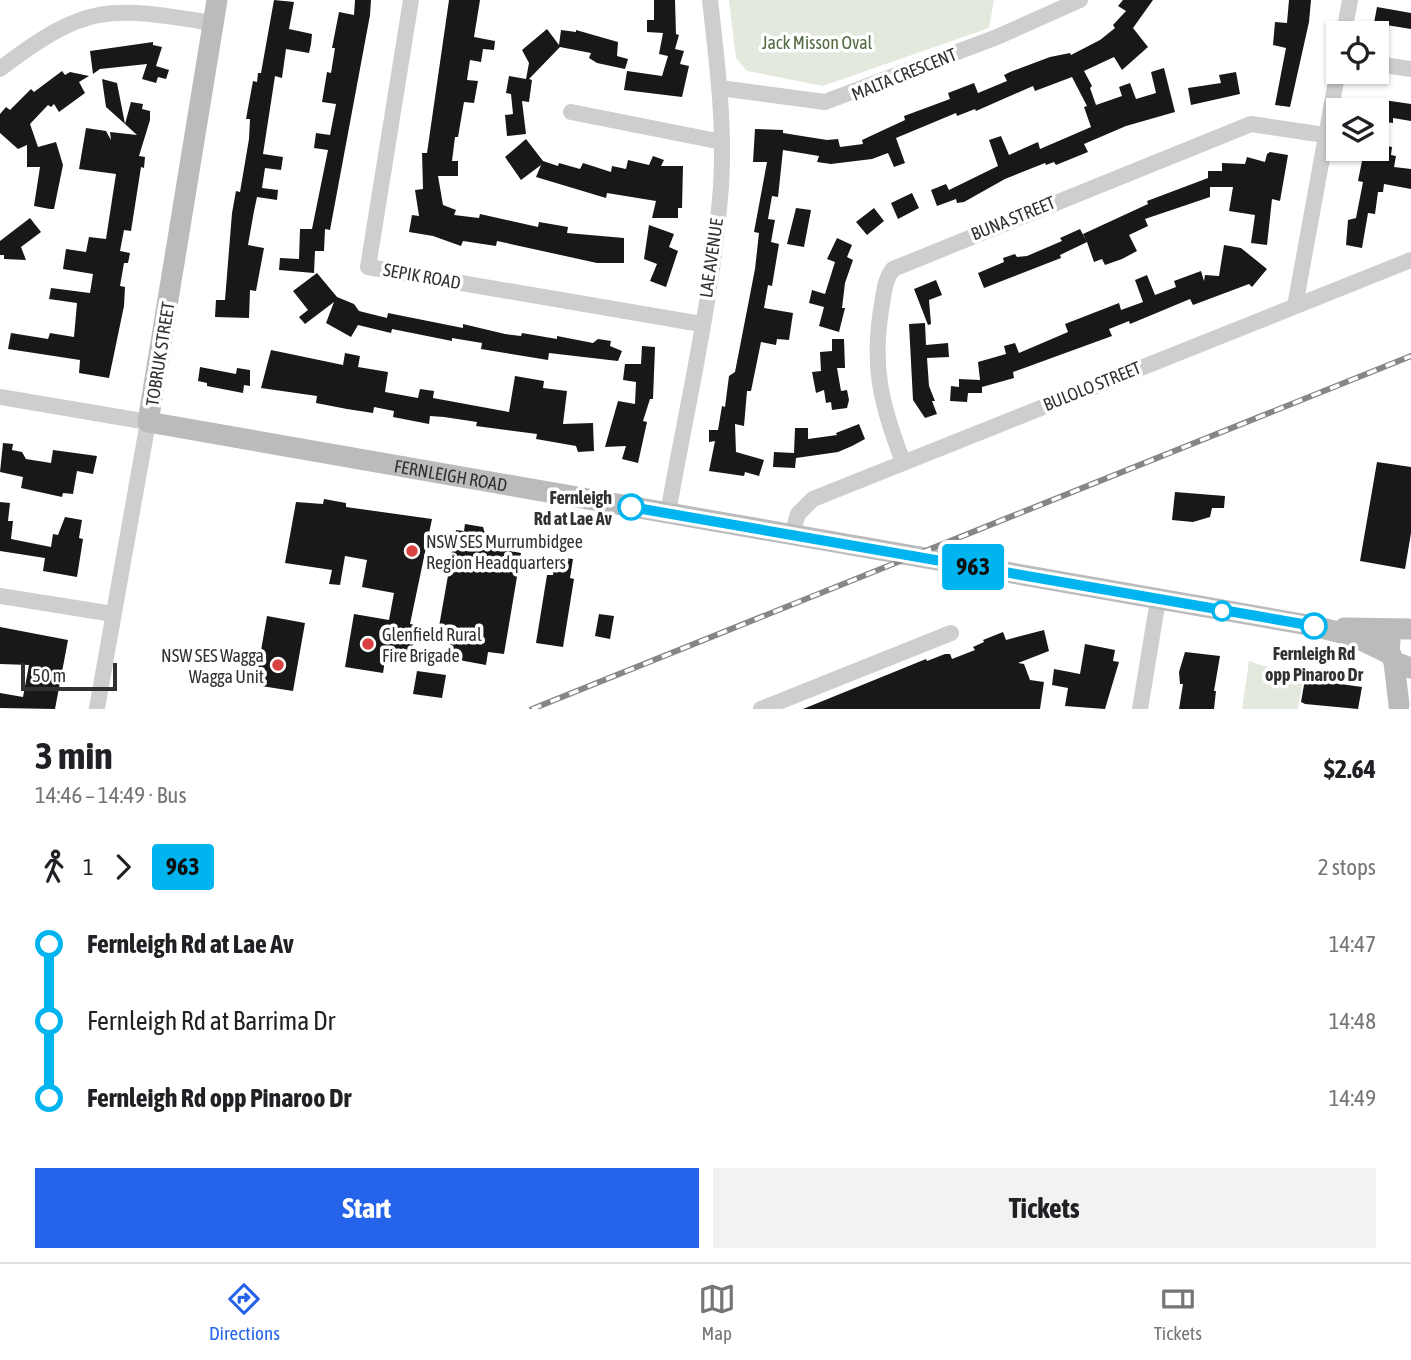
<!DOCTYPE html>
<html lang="en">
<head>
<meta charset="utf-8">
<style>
	:root { --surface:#fff; --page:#f2f2f2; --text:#202124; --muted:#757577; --line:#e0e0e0; --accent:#2563eb }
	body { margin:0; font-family:"Asap Condensed",sans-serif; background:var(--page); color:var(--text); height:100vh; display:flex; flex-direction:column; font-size:26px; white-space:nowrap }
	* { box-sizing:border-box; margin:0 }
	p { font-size:23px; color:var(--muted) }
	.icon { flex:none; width:38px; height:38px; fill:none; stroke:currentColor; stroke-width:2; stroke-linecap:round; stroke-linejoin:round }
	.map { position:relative; height:709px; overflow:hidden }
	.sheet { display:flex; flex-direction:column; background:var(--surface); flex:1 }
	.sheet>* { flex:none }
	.badge { padding:0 14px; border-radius:5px; font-size:24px; line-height:46px }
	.buttons { position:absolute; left:1326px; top:21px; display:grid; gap:14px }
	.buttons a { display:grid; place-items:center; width:63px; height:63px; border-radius:0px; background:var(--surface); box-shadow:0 2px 5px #0004; font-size:35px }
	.scale { position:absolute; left:21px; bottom:18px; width:96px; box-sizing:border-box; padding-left:7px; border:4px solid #313131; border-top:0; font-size:19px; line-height:24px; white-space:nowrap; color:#313131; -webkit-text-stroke:5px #fff; paint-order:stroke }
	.map>.badge { position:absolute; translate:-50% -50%; box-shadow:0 0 0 4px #fff }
	.legs { display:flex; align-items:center; gap:10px; height:77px; padding:0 35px; font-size:23px }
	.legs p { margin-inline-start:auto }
	.overview { display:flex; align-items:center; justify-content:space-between; height:119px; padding:0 35px }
	h1 { font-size:38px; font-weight:700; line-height:52px }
	.button { display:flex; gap:14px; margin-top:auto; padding:14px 35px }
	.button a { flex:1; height:80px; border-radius:0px; background:var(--accent); color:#fff; font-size:28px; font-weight:700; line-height:80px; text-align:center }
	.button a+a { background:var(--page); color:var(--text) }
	ul { padding:0 35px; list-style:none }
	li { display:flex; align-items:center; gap:24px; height:77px; font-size:26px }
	li i { display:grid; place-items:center; width:10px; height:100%; margin:0 9px; background:currentColor }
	li i::after { content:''; width:18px; height:18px; margin:-9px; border:5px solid; border-radius:50%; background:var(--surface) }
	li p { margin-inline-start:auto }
	li:first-child i { background:linear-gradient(#0000 50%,currentColor 0) }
	li:last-child i { background:linear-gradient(currentColor 50%,#0000 0) }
	.menu { display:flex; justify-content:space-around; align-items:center; height:98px; border-top:2px solid var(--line); background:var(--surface); font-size:19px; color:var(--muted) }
	.menu a { display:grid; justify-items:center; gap:4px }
	.menu .current { color:var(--accent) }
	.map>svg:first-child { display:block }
</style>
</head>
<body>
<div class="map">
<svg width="1411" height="709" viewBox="0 0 1411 709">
	<rect width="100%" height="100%" fill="#fff"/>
	<!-- green -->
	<path fill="#e3e9dd" d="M729,0h265l-5,28 -166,58 -76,-15 -11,-13z
		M1249,661l54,18 -5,30h-56z"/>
	<!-- building -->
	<path fill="#181818" d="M274,0l20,2 -5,27 23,5 -1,10 -2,9 -23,-4 -4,29 -7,-2 -12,78 20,3 -2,13 -16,-2 -3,20 16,2 -1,10 -20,-3 -3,14 -6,34 16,3 -8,43 -6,-1 -1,28 -34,-1 1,-17h9l7,-87 4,-22 4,1 9,-53 1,-20h-4l7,-38 4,1 1,-9h3z
		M355,0h16l-1,15 -40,215 -5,-1 -1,22h-9l-1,22 -35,-3 1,-12 19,1 1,-30h12l16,-79 -14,-2 2,-15 14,2 6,-31 -14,-2 5,-30 4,1 4,-25h-3l7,-36 15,3z
		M449,0h31l-6,37 21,4 -1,9 -11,-1 -2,13 -11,-2 -3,20 11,1 -4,22 -10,-1 -6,35h-3l-3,24h6v15h-20l5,29 13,5 -2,5 25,3 1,-4 58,13 1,-5 29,5 -1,6 57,5v25h-27l-100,-22 -1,5 -33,-5 -2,5 -28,-10 -24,-4 3,-17 7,1 -4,-26 8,-1 -1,-36h5z
		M654,0h21l1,34 3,1 -4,14 9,2 -4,13 9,2 -7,31 -58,-7 3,-19 35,5 6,-20 -9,-2 4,-21 -16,-1v-12h7z
		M1123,0h30l-20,28 15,19 -26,23 -8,-13 -30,14 8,15 -2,2 6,17 26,-9 -3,-9 11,-4 6,16 20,-6 -5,-21 13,-4 11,44 -49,14 -42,18 4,8 -32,13 -2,-3 -8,3 -1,-2 -40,16 -41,23 -7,1 -1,-4 -19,7 -6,-16 15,-6 3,6 49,-24 -9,-26 12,-4 8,19 29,-13 2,7 51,-22 -7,-20 3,-1 -15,-29 -37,14 -2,-5 -57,25 -1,-2 -18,7 -1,-3 -60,25 9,25 -11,4 -6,-14 -16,6 -41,5 -14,-2 2,-6 -36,-6 -5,47 -6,-1 -4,23 7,1 -4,22 8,2 -7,42 -4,-1 -4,23 29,5 -4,27 -12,-1 -1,6 -15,-3 -10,49h-4l-3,35 -9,-2 1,28 28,8 -5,16 -14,-4 -1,4 -35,-5 6,-30 -6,1v-12h9l4,-24 3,1 4,-31 6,-4 20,-103 4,-36 -5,-1 13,-70h-14l2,-33 28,1v3l44,7 11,-1 2,8 23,-3 -1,-4 43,-20 -1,-4 46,-17 -2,-6 26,-10 4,10 29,-12 -3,-6 6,-3 40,-15 20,-4 1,2 29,-15 15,-12 -2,-3 13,-14 -8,-5z
		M1289,0h22l-2,22 -19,85 -15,-2 11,-57 -13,-3 2,-23 12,1z
		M1377,7l34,6v16l-37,-6z
		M547,29l12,16 2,-15 15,2v-2l42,12 -1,14 11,3 -3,10 -28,-6 -8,-5 2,-5 -31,-6 -31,32 3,1 -3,22 -7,-1 4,33 -19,2 -2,-21 8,-1 -2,-20 -5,-1 3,-17 17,3 3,-16 -7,-13z
		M153,42v3l9,2 -6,19 13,4 -3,9 -8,-2 -2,6 -14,-4 5,-15 -47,5 -7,5 -3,-23z
		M62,71l3,4 5,-3 19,4 -10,6 6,11 -26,19 -5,-8 -3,3 -3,-2 -18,19 8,23 18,-5 7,23 -9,44h-4l-16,-3 6,-39h-13v-22l-9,4 -18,-16v-19l6,-7 4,3 21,-21 3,3z
		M1236,72l4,22 -49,11 -3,-17 33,-5 -2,-8z
		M102,79l15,4 8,41 -19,-17z
		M1370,98l41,6v17l-18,-3v5l-16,-2v-11h-9z
		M131,102l12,2 -1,5 8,2v9l-11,36 6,1 -1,11 -3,-1 -10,64 -7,-1 -4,21 10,2 -2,10h-4l-4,23 5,1 -1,19 -15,72 -30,-5 1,-13 -72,-11 3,-16 37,6 2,-6 24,4 3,-34 -28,-4 2,-11 39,5 3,-19 -30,-5 3,-20 20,3 3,-15 17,2 10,-65 -37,-5 7,-41 20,3 5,9 -1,-8 27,3 -12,-11z
		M526,139l17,22 15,5 1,-3 21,6 3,-6 28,9 1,-6 14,3 2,-9 21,5 4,-9 11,4 -3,6h22l-1,42h-4v10h-26l4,-17 -49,-8 -1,5 -70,-21 5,-12 -20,15 -16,-23z
		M1377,144l15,3 -1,8 5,1 -2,11 17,2v20l-27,-5 -1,8h-5l-3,22 -7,-1 -6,35 -16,-3 2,-25 8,-2 7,-36 -5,-1 4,-20 -4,-1 2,-11h17z
		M1270,152l18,3 -8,46 -8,-2 -5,46 -16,-2 4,-28 -26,-4 4,-24h-23v10l-65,22 3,7 -19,9 8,16 -15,8 -17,6 -3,-6 -8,3 -7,-20 -27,13 1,3 -77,30 -6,-15 26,-11 -1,-4 12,-4 2,3 10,-1 35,-15 -2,-3 20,-9 7,13 -4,-8 65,-30 -1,-3 61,-23v-7h14v-8l23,1 2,-7 18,5 2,-8z
		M912,193l7,15 -21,11 -7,-16z
		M796,208l15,2 -7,37 -17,-3z
		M874,208l10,13 -17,14 -11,-13z
		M30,218l11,14 -20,15 5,13 -22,-1v-4h-4v-14z
		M649,225l25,9 -5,13 9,4 -12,36 -16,-6 7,-17 -13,-5z
		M837,238l15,7 -5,12 6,3 -8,23 -3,25h3l-6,24 -20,-6 5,-19 -15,-4 3,-13 13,4 10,-32 -8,-3z
		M1224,245l17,3 26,21 -15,18 -3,-3 -56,21 -3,-6 -60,25 -1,-3 -20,8 3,7 -99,36 1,6 -32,9v6h-14l-1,9 -17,-1 1,-15 8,1v-8l21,1 -2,-18 28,-8 -2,-8 11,-3 4,10 49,-21 -3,-8 54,-21 2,7 22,-8 -8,-22 12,-5 8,20 21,-8 -2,-6 27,-10 3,10 1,-6 14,1z
		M317,273l20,24 17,7 5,7 28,7 1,-5 75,15v-4l42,10 16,2 1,-3 35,6v-3l36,7 5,-4 13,2 -1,5 12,5 -4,10 -69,-8 -1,7 -67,-11 1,-6 -30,-5v3l-60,-12 -1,4 -33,-8 -7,12 -25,-14 8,-21 -29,22 -6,-7 9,-7 -15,-19z
		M936,280l6,15 -13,5 2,24 -3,1 -14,-36z
		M925,323l1,22 22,-2 1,14 -22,1 2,28 6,15h-3l5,13 -12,4 -12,-18 -4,-76z
		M832,339h12l1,29h-8l4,23 6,-1 2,10 -2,8 -15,2 -1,-8 -5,1 -2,-13 -8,3 -4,-21 9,-1 -1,-19 12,-1z
		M642,346l13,1 -2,52h-3l-7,22 4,1 -9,41 -16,-4 4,-13 -21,1 13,-46 17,3 1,-22 -13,-2 2,-16h16z
		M271,350l72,15 2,-12 15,3 -2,11 30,5 -3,20 33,6 2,-9 14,2 -1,7 76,14 6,-36 29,5 -1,7 24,3 -4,33 30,-1 1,28 -16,1 -2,-6 -40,-7 1,-5 -61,-8 1,-4 -33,-5 -14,-1 -1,8 -36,-7 1,-6 -20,-4 -1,6 -26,-4 -31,-6 1,-7 -56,-8z
		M200,367l36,7 1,-6 13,2v16l-6,-1 -1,8 -36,-7v-3l-9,-2z
		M859,424l6,15 -13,7 -14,6 -42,6 -1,10 -22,-1 1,-15 20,1 1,-25h13v11l29,-4 -1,-2z
		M3,443l10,1 -1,6 10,2 4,7 25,4 2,-13 44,6 -4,18 -16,-3 -4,23 -10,-1 -1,4 -41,-9 2,-11 -23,-5z
		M1377,462l34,5v66l-6,36 -45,-8z
		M1175,492l50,4 -1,12h-12l-2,9 -17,5 -21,-2z
		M324,499l22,4v4l86,12 -22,105 6,1 -4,27 -25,-4 -4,25 -38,-6 9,-53 35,6 5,-27 -32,-6 5,-27 -22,-4 -5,29 -11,-1 3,-14 -47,-7 11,-61 27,2z
		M0,502l10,1 -2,18h5l-2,18 40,8 2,-13 5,1 7,-18 17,3 -3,18 4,1 -6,38 -34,-6 2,-13 -45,-7z
		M465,524l18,3 6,20 32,6 -17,101 -16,-2 -2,13 -38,-7 3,-18 -14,-2 19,-108 8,1z
		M556,557l17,2 -3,19 4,1 -11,68 -27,-4 11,-68h6z
		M599,614l15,2 -4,23 -15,-3z
		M267,616l38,7 -12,68 -38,-6z
		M0,627l68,13 -13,69 -55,-1v-15l23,4 6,-32 -29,-1z
		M1044,630l5,21 -31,12 6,1 6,16 14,2 -4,27h-237l123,-50 1,2 18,-7h5l2,5 23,-9 -2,-3 11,-5 -1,-2 20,-8 3,8z
		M1085,644l30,6 -2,11 6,1 -14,47 -40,-3 3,-18 -16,-3 2,-16 26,5z
		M1185,652l35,4 -6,35h2l-2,18h-35l4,-25h-3l-1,-12z
		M417,671l29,4 -4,23 -29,-4z
		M1305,679l57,8 -4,22 -53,-5 -4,-2z"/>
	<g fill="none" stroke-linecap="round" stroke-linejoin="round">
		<!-- street -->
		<path stroke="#cecece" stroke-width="16" d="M411,0l-43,267 333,57
			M1344,33l6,-33
			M1377,64l34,5
			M0,69c87,-66 107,-63 213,-46
			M720,88l105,14 172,-65 83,-37
			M571,112l151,30
			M1295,306l44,-241
			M0,397l148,25 -51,286
			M903,462c-22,-58 -32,-96 -21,-158 2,-12 3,-25 11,-35l358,-145 74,11
			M668,513c19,-108 45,-217 53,-327 4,-62 -4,-124 -11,-186
			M792,534l6,-20 15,-15 598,-239
			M0,596l113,18
			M761,709l190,-76
			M1140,709l18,-109"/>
		<!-- secondary -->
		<g stroke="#bbb" stroke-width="21">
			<path id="s1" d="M217,0l-69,422 1166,204 39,10 37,18"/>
			<path d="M1344,628l67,1"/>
			<path d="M1390,641l-1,9 5,12 17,6"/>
			<path d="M1394,662l5,43"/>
		</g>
		<defs>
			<path id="rail" d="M532,709l879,-353"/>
		</defs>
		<!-- rail casing -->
		<use href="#rail" stroke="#868686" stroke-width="6"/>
		<!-- rail -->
		<use href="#rail" stroke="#fff" stroke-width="3.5" stroke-dasharray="10" stroke-linecap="butt"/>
	</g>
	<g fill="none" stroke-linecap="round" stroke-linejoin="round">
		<defs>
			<path id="line-1" d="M631,507l683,119"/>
		</defs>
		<!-- line-1 casing -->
		<use href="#line-1" stroke="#fff" stroke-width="16"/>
		<!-- line-1 -->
		<use href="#line-1" stroke="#00b5ef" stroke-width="10"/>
	</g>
	<!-- markers -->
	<g fill="#fff" stroke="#00b5ef" stroke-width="3.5">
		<circle cx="631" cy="507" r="12"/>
		<circle cx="1222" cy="611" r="9"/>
		<circle cx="1314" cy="626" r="12"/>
	</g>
	<g fill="#d94143" stroke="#fff" stroke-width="2.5">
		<circle cx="412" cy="551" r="7"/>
		<circle cx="368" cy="644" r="7"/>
		<circle cx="278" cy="665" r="7"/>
	</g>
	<g text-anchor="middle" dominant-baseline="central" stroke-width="7" stroke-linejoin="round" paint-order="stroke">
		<!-- park labels -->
		<g font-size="18" fill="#526a41" stroke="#fff">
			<text x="817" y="42">Jack Misson Oval</text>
		</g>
		<!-- street labels -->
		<g font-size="18" fill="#313131" stroke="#fff">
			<text transform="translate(904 74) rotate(-22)">MALTA CRESCENT</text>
			<text transform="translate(1013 218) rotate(-22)">BUNA STREET</text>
			<text transform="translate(711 258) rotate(-82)">LAE AVENUE</text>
			<text transform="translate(422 276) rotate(10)">SEPIK ROAD</text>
			<text transform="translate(160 354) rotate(-81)">TOBRUK STREET</text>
			<text transform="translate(1092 386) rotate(-22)">BULOLO STREET</text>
			<text stroke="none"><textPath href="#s1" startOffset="735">FERNLEIGH ROAD</textPath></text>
		</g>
		<!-- stop labels -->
		<g font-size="18" font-weight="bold" fill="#313131" stroke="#fff" text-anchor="end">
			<text x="612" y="497">Fernleigh<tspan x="612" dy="21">Rd at Lae Av</tspan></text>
			<text x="1314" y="653" text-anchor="middle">Fernleigh Rd<tspan x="1314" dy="21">opp Pinaroo Dr</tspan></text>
		</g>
		<!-- poi labels -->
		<g font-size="18" fill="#313131" stroke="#fff" text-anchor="start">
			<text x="426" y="541">NSW SES Murrumbidgee<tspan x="426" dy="21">Region Headquarters</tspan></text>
			<text x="382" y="634">Glenfield Rural<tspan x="382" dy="21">Fire Brigade</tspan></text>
			<text x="264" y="655" text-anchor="end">NSW SES Wagga<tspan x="264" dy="21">Wagga Unit</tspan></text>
		</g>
	</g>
</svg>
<div class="buttons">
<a><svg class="icon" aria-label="locate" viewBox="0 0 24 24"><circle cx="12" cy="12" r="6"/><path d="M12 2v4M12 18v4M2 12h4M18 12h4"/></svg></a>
<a><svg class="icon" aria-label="layers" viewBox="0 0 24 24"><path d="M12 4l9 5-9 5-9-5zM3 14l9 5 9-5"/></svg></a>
</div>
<div class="scale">50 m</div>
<b class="badge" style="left:973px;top:567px;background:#00b5ef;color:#111">963</b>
</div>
<section class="sheet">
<div class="overview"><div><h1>3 min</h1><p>14:46 – 14:49 · Bus</p></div><b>$2.64</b></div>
<div class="legs"><svg class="icon" aria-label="walk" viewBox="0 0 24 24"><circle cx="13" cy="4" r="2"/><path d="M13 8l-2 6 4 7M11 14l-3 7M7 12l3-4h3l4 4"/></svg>1<svg class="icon" aria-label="forward" viewBox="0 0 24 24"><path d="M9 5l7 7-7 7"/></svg><b class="badge" style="background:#00b5ef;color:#111">963</b><p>2 stops</p></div>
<ul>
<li><i style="color:#00b5ef"></i><b>Fernleigh Rd at Lae Av</b><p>14:47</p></li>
<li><i style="color:#00b5ef"></i><span>Fernleigh Rd at Barrima Dr</span><p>14:48</p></li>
<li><i style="color:#00b5ef"></i><b>Fernleigh Rd opp Pinaroo Dr</b><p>14:49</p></li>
</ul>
<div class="button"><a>Start</a><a>Tickets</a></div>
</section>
<nav class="menu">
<a class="current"><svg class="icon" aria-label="directions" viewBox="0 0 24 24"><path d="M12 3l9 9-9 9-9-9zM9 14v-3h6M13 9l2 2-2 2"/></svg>Directions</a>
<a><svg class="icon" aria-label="map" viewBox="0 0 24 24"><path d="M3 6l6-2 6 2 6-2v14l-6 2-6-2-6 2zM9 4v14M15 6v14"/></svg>Map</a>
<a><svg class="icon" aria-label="tickets" viewBox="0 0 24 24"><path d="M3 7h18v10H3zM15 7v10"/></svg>Tickets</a>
</nav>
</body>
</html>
